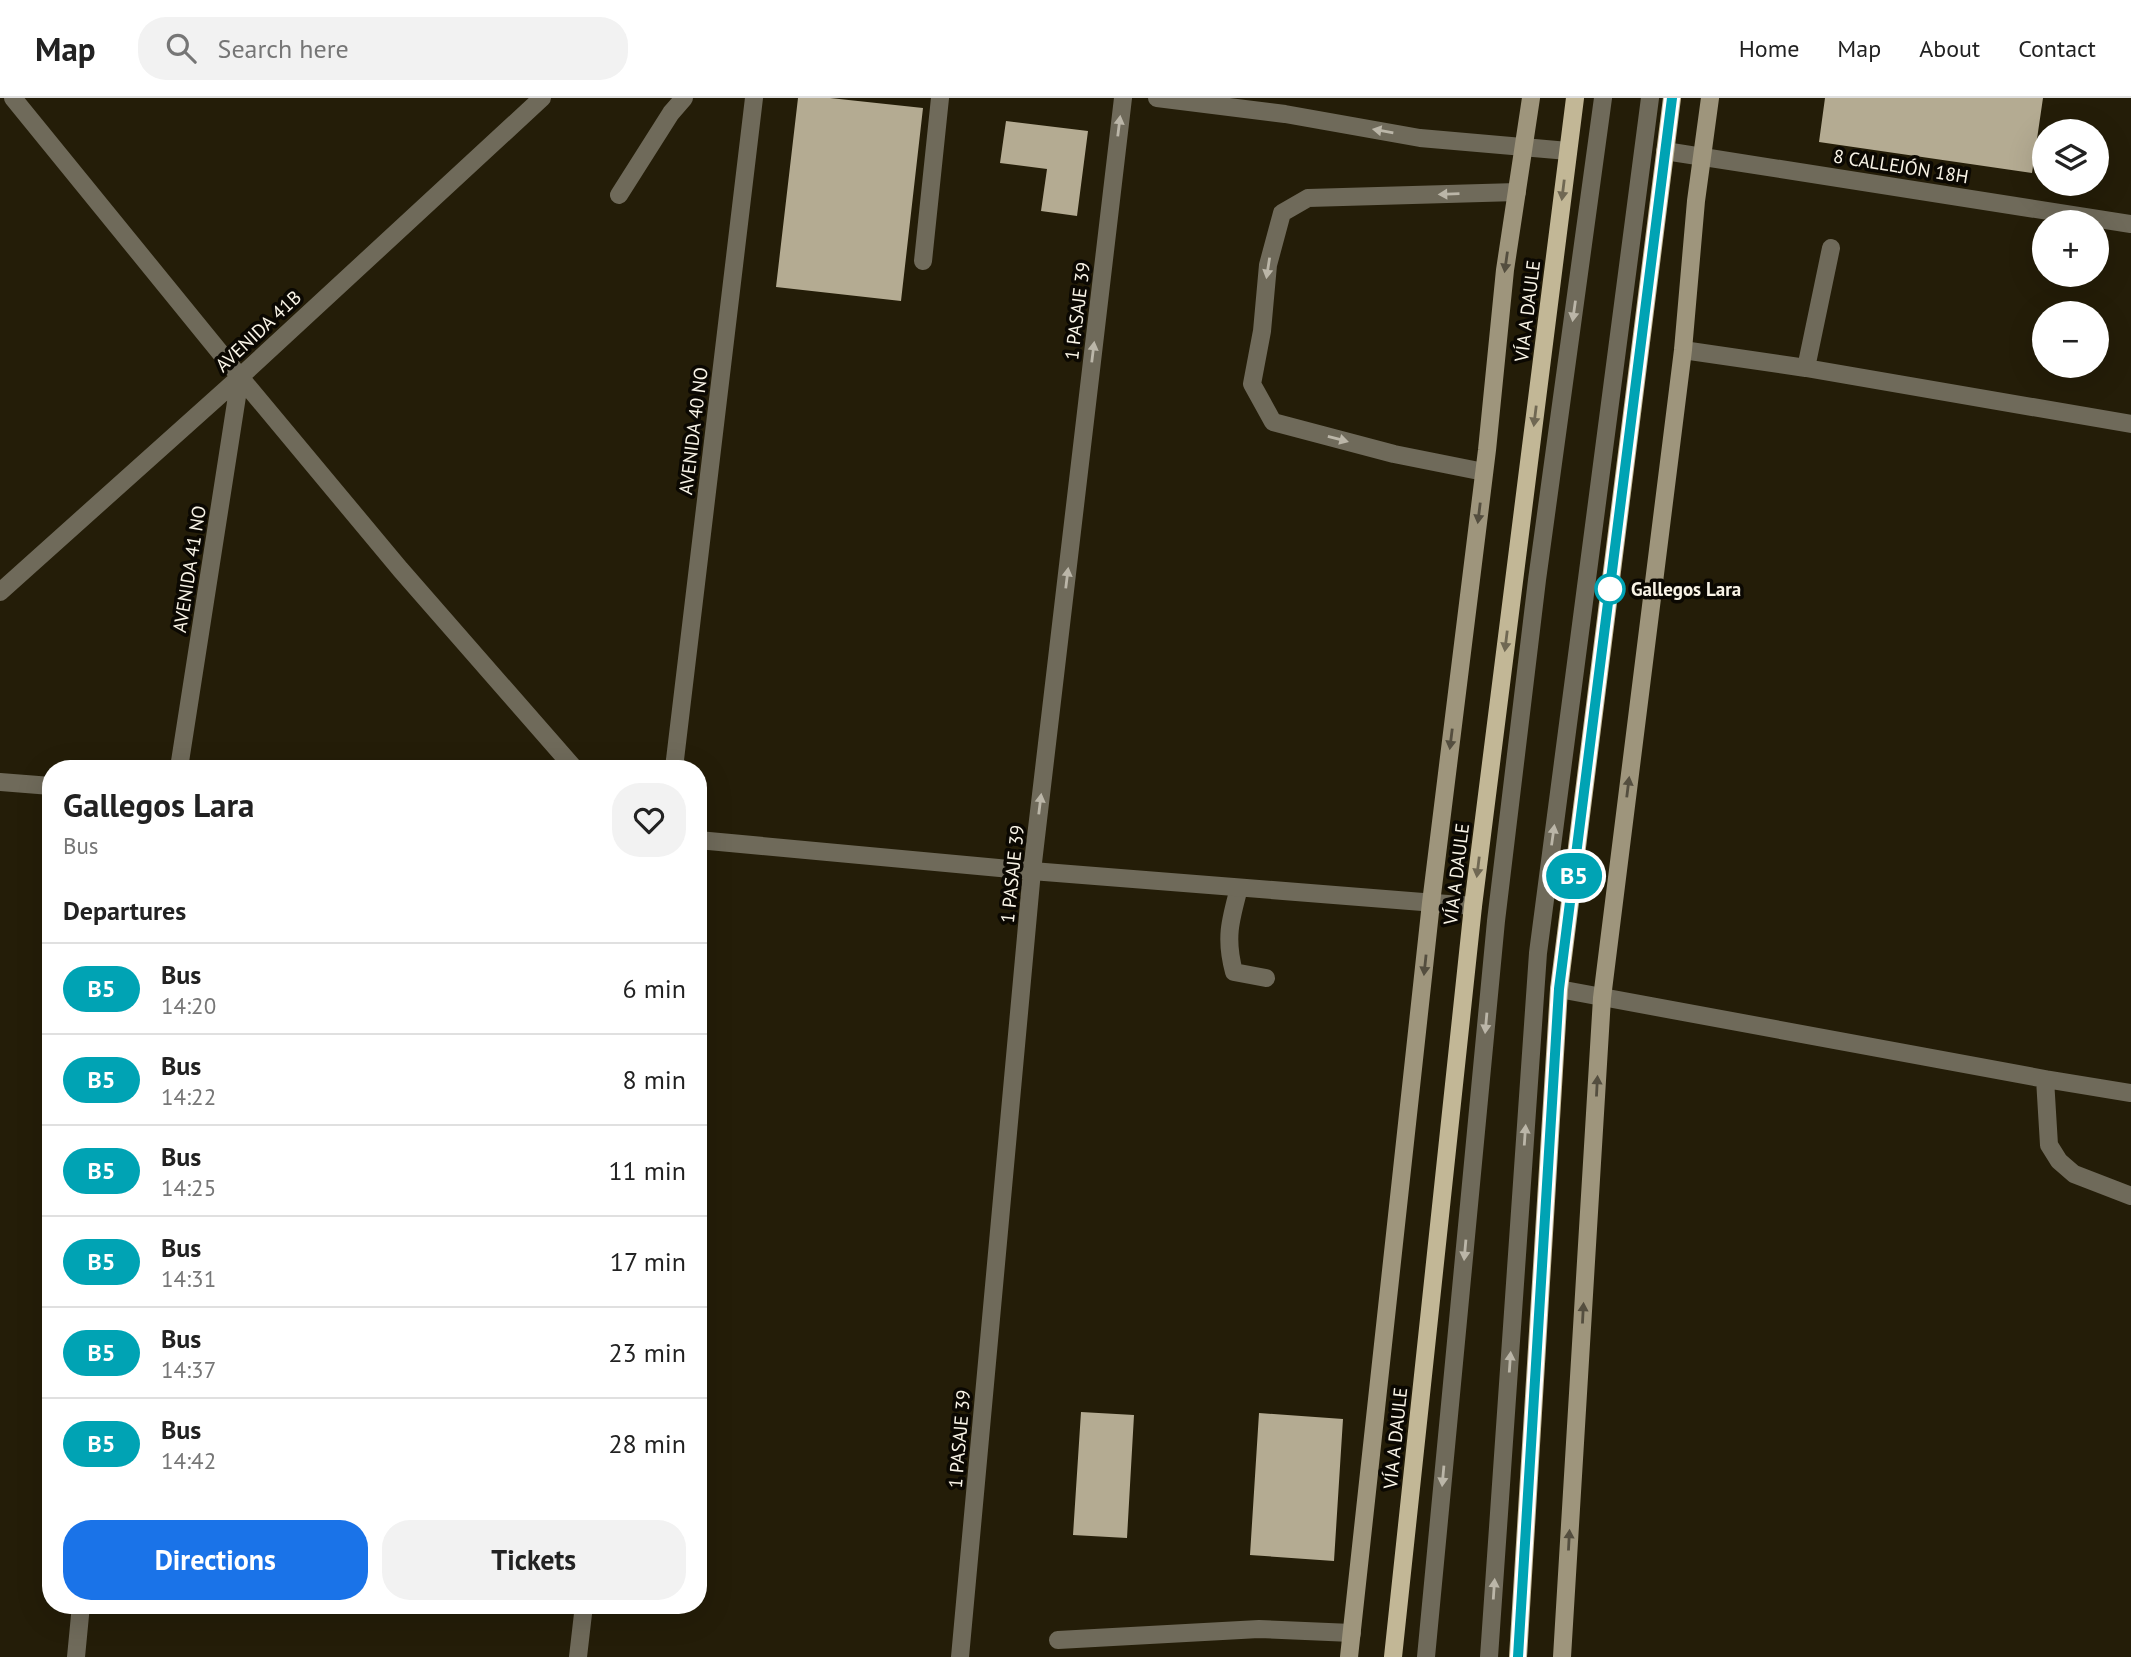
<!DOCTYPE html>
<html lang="en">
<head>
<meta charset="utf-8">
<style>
	:root { --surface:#fff; --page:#f2f2f2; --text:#222; --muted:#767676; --line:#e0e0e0; --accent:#1a73e8 }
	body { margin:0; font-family:"PT Sans",sans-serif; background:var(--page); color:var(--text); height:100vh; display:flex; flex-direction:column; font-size:26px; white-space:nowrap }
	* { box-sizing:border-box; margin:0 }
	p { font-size:23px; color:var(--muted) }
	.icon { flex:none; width:38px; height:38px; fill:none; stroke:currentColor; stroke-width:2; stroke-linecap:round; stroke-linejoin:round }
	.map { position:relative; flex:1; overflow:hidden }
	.side { position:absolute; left:42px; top:662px; width:665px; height:854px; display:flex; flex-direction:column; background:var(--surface); border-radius:28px; box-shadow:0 7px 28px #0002 }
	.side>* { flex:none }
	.badge { padding:0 14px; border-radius:23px; font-size:24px; line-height:46px }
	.tools { position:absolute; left:2032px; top:21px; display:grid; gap:14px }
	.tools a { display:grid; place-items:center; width:77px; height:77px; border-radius:50%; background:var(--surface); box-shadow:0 7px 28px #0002; font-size:35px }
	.map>.badge { position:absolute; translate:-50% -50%; box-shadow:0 0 0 4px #fff }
	h2 { padding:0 21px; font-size:26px; line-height:63px }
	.round { display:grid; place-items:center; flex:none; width:74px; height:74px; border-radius:28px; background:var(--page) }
	.summary { display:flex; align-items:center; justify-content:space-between; height:119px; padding:0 21px }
	h1 { font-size:33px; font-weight:600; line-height:52px }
	.button { display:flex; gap:14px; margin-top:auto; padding:14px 21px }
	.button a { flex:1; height:80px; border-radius:28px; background:var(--accent); color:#fff; font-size:28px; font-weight:600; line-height:80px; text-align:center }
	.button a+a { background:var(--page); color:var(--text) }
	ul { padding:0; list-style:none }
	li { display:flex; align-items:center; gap:21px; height:91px; padding:0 21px; border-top:2px solid var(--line) }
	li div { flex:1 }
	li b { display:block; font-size:26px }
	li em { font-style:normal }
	li .badge { min-width:77px; font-weight:700; text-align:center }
	header { display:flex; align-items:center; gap:42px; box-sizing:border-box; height:98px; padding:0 35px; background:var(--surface); border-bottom:2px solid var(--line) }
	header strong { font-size:33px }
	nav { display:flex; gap:38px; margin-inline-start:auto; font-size:24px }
	.search { width:490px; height:63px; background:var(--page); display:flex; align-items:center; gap:18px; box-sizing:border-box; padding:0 24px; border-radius:28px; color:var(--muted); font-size:26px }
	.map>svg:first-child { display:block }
</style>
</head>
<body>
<header>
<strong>Map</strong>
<div class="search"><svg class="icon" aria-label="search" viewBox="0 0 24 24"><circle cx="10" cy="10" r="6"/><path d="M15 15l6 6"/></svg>Search here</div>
<nav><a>Home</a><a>Map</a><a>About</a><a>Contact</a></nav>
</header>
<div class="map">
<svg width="2131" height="1559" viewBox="0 0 2131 1559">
	<rect width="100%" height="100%" fill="#241d08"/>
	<!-- building -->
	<path fill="#b4ab92" d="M798,0h32l93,10 -22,193 -125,-14z
		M1825,0h218l-11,75 -213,-31z
		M1006,23l82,10 -11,85 -36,-5 6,-42 -47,-6z
		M1081,1314l53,3 -7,123 -54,-3z
		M1259,1315l84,6 -9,142 -84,-6z"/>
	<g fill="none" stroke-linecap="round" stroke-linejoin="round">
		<!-- lane -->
		<path stroke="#6f6a5a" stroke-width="18" d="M619,97l52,-82 13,-15
			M923,163l17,-163
			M1683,252l123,18 325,56
			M1806,270l25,-120
			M1484,374l-90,-18 -121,-32 -21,-38 10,-53 6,-66 14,-52 26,-15 209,-6
			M1239,790c-9,33 -14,51 -5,84l32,6
			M1559,891l486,90 86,14
			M2045,981l4,66 10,16 15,13 57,22
			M1058,1542l201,-11 93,4
			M1426,1559l70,-736 41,-341 66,-482
			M1489,1559l49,-704 112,-855"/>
		<!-- street -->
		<path stroke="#6f6a5a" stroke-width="18" d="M13,0l227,279 160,192 174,199
			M1157,0l128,16 135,24 148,13
			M1665,53l466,73
			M0,494l240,-215 302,-279
			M179,670l61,-391
			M674,670l80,-670
			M0,684l51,4
			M698,742l334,31 441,35
			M76,1559l5,-52
			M578,1559l6,-52
			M960,1559l72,-786 91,-773"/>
		<!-- secondary -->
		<path stroke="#9e957c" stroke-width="18" d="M1349,1559l82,-754 56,-453 18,-180 26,-172
			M1562,1559l40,-659 81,-648 13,-149 14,-103"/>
		<!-- primary -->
		<path stroke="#c2b796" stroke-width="18" d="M1393,1559l80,-751 102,-808
			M1518,1559l41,-668 113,-891"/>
	</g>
	<!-- one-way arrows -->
	<defs><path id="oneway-solid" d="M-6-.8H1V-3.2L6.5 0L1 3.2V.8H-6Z" transform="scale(1.75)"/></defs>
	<g fill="#bbb6a8">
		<use href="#oneway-solid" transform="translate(1119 28) rotate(-83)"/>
		<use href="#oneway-solid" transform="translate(1383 33) rotate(-170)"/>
		<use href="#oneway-solid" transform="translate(1449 96) rotate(178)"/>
		<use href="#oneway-solid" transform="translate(1268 170) rotate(99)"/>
		<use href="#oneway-solid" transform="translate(1574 213) rotate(98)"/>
		<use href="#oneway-solid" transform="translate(1093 254) rotate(-83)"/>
		<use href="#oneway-solid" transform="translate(1338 341) rotate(15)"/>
		<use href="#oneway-solid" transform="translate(1067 480) rotate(-83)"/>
		<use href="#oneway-solid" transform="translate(1040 706) rotate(-83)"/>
		<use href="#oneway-solid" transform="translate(1553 737) rotate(-82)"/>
		<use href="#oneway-solid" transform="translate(1486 925) rotate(95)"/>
		<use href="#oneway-solid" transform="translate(1525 1037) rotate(-86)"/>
		<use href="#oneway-solid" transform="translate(1465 1152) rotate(95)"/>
		<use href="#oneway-solid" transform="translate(1510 1264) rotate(-86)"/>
		<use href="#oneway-solid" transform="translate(1443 1378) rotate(95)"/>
		<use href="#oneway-solid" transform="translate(1494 1491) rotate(-86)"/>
	</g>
	<g fill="#706853">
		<use href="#oneway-solid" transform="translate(1563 92) rotate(97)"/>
		<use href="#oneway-solid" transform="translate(1535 318) rotate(97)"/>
		<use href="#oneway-solid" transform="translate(1506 543) rotate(97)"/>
		<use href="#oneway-solid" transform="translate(1478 769) rotate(97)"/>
	</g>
	<g fill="#544e3f">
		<use href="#oneway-solid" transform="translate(1506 164) rotate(98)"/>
		<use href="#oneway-solid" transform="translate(1479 415) rotate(97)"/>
		<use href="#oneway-solid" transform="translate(1451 641) rotate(97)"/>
		<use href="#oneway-solid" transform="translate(1628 689) rotate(-83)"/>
		<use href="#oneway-solid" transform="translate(1425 867) rotate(96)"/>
		<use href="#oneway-solid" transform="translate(1597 988) rotate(-87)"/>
		<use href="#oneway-solid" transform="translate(1583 1215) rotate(-87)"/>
		<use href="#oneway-solid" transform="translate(1569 1442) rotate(-87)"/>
	</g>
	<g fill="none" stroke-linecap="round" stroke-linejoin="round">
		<defs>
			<path id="line" d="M1518,1559l41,-668 113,-891"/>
		</defs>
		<!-- line casing -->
		<use href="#line" stroke="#fff" stroke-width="16"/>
		<!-- line -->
		<use href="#line" stroke="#00a3b4" stroke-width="10"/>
	</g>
	<!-- markers -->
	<circle fill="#fff" stroke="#00a3b4" stroke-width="3.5" cx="1610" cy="491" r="14"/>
	<g text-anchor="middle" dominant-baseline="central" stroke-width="7" stroke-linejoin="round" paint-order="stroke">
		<!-- street labels -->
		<g font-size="19" fill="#f9f4e7" stroke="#0b0802">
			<text transform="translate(1901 68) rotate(9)">8 CALLEJÓN 18H</text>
			<text transform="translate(1077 213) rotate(-83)">1 PASAJE 39</text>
			<text transform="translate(1527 213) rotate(-83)">VÍA A DAULE</text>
			<text transform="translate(258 233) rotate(-43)">AVENIDA 41B</text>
			<text transform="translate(693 333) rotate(-83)">AVENIDA 40 NO</text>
			<text transform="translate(189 471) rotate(-81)">AVENIDA 41 NO</text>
			<text transform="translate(1012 776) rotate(-84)">1 PASAJE 39</text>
			<text transform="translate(1456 776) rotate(-83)">VÍA A DAULE</text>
			<text transform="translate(1395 1340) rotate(-84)">VÍA A DAULE</text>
			<text transform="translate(959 1341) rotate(-85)">1 PASAJE 39</text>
		</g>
		<!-- stop labels -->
		<g font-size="19" font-weight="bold" fill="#f9f4e7" stroke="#0b0802" text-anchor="start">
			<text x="1631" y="491">Gallegos Lara</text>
		</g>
	</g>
</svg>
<div class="tools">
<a><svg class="icon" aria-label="layers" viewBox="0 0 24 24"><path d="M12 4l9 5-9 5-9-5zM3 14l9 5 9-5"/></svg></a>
<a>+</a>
<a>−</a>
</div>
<b class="badge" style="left:1574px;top:778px;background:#00a3b4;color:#fff">B5</b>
<section class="side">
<div class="summary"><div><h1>Gallegos Lara</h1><p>Bus</p></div><a class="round"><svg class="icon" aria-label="heart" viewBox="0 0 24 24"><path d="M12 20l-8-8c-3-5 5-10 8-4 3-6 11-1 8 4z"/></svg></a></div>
<h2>Departures</h2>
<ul>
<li><span class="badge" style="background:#00a3b4;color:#fff">B5</span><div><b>Bus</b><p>14:20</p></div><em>6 min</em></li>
<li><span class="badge" style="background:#00a3b4;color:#fff">B5</span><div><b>Bus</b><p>14:22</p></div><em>8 min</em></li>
<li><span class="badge" style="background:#00a3b4;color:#fff">B5</span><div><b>Bus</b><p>14:25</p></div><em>11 min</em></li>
<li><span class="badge" style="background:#00a3b4;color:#fff">B5</span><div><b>Bus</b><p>14:31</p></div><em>17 min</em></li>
<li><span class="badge" style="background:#00a3b4;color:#fff">B5</span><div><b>Bus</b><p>14:37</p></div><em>23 min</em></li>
<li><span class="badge" style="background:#00a3b4;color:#fff">B5</span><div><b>Bus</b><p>14:42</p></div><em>28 min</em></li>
</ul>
<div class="button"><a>Directions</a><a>Tickets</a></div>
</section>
</div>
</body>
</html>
